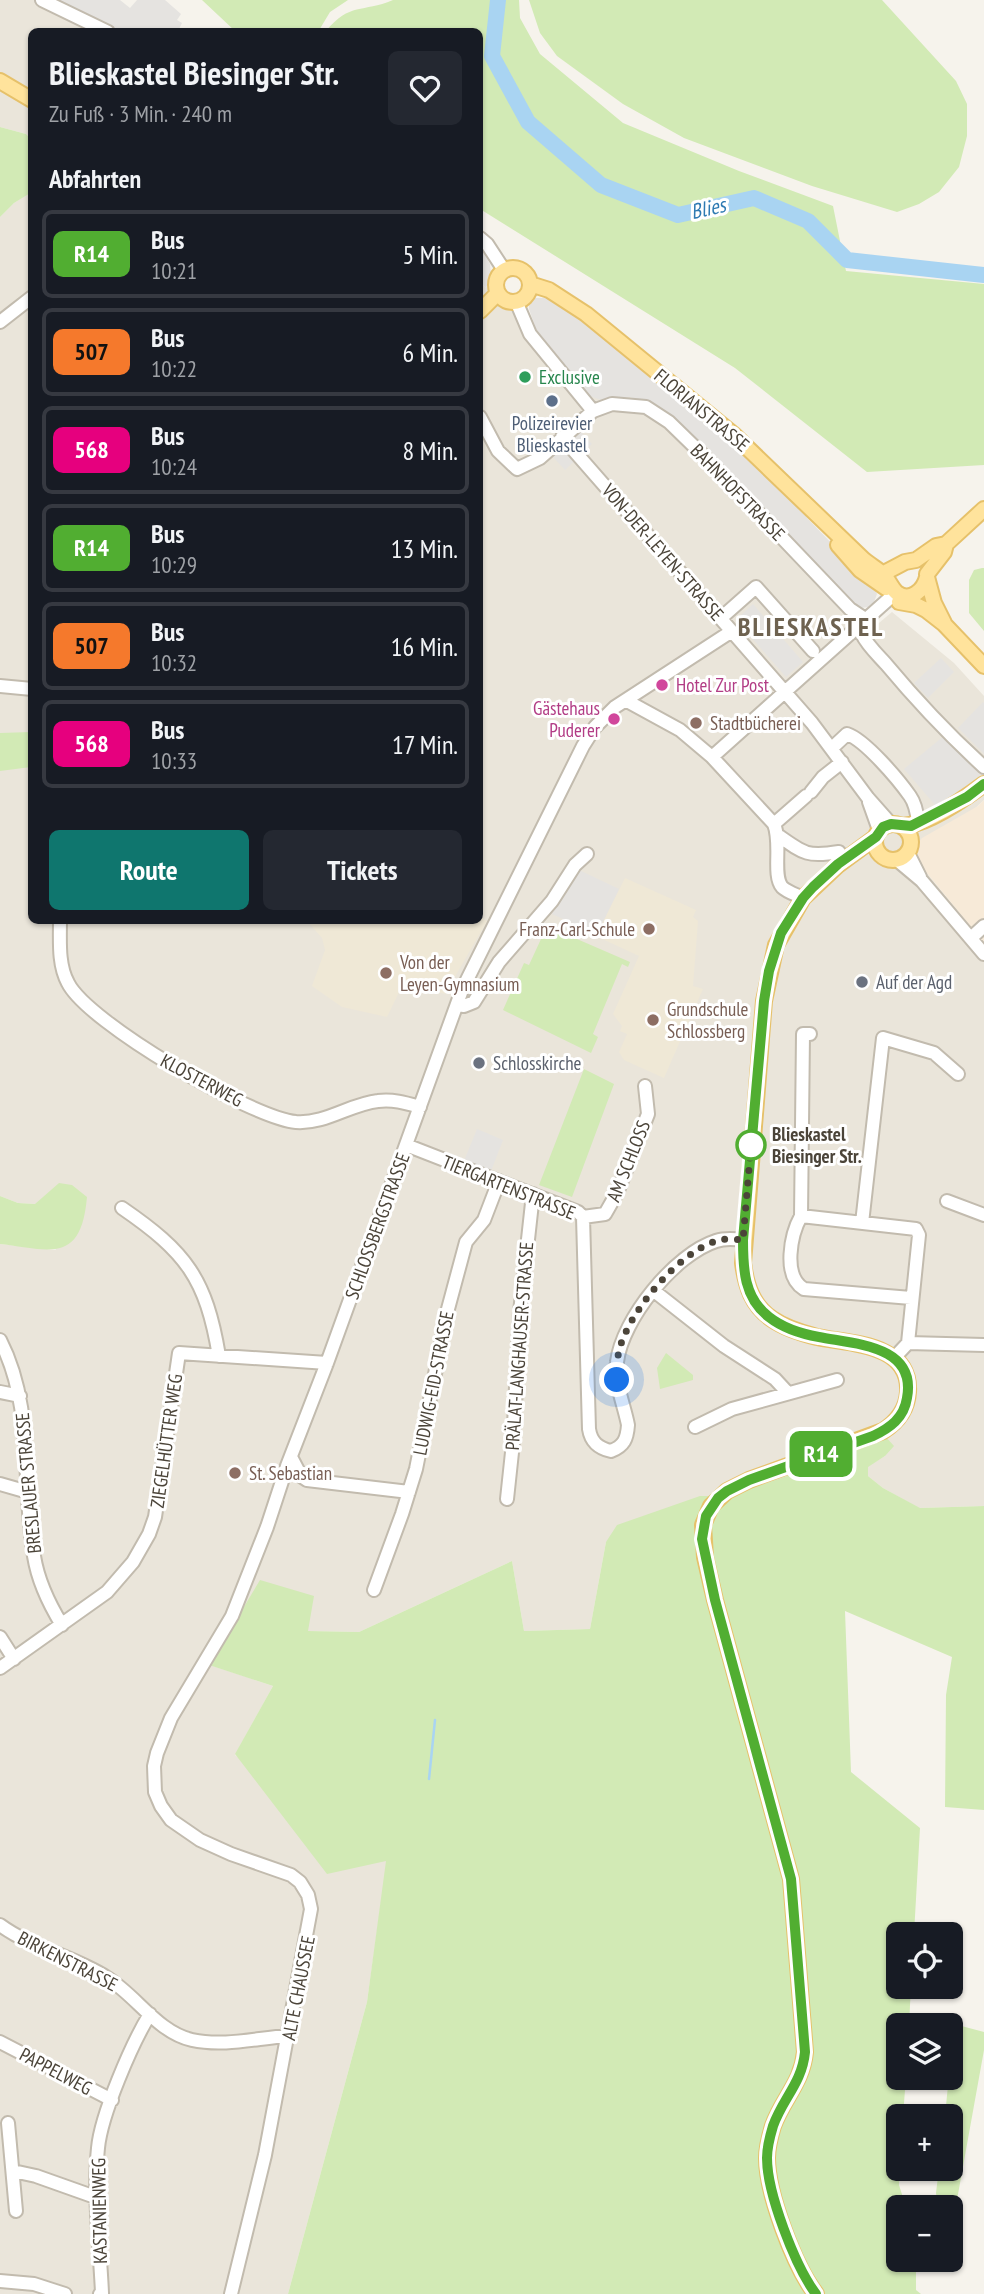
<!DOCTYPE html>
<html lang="de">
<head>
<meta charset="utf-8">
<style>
	:root { --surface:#171b24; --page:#242831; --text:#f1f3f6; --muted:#9ea1a6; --line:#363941; --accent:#0f766e }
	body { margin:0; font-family:"PT Sans Narrow",sans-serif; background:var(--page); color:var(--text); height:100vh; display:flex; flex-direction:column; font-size:26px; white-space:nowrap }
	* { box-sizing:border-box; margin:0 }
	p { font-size:23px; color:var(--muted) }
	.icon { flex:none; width:38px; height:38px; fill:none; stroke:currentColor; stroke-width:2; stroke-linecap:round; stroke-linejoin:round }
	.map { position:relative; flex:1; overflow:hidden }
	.drawer { position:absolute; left:28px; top:28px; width:455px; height:896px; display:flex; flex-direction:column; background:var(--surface); border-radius:10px; box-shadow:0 2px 5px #0004 }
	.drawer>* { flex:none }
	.badge { padding:0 14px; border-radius:10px; font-size:24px; line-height:46px }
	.tools { position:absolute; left:886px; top:1922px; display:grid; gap:14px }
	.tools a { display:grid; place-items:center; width:77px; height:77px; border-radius:10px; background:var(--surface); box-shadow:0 2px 5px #0004; font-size:35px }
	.you { position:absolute; width:35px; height:35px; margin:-18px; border:5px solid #fff; border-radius:50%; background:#1a73e8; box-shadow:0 0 0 10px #1a73e833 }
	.map>.badge { position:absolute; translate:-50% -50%; box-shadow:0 0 0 4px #fff }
	h2 { padding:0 21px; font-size:26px; line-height:63px }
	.round { display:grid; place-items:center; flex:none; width:74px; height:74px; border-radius:10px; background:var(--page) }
	.overview { display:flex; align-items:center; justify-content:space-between; height:119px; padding:0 21px }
	h1 { font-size:33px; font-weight:600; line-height:52px }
	.button { display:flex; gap:14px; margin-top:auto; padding:14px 21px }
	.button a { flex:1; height:80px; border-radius:10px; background:var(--accent); color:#fff; font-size:28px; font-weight:600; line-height:80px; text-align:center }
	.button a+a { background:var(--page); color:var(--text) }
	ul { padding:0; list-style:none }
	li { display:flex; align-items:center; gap:21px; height:88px; margin:0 14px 10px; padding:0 7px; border:4px solid var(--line); border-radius:10px }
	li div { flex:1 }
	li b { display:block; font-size:26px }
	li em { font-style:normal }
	li .badge { min-width:77px; font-weight:700; text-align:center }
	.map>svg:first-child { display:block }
</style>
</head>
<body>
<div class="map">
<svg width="984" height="2294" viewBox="0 0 984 2294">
	<rect width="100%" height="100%" fill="#f6f3ec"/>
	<!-- residential -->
	<path fill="#eae5da" d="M0,0h56l66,31 -90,1 -1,107 -5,-5 -26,-7z
		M31,192l1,728h448v-638l6,6 3,-6 101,114 21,2 19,-1 30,12 116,111 97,108 19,-16 62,51 30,33v104l-66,62 66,81v563l-65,2 -36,-20 -15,-12v-10l17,-10v-20l-63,28 -216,78 -16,87 -66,2 -12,-70 -153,71 -51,-1 -98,34 63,21 -38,69 152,105 -20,142 -79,292h-288v-1050l56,6 -21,-46 -17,-1 -18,-7v-979l14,-14z"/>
	<!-- commercial -->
	<path fill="#f7ead8" d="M984,800v143l-66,-81 -3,-9 3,-10 4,-5 56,-32z"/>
	<!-- education -->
	<path fill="#efe8d6" d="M625,878l71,32 -3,7 5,4 -5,65 10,3 -39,89 -40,-18 -5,-8 8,-18 -7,-3 2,-5 -9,-12 26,-58 -43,-20z
		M480,917l7,4 -42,73 -41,-12 -17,35 -45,-10 -30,-21 13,-36 -3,-12 -15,-17 173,-1z"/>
	<!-- green -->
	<path fill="#d2eab5" d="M202,0h146l-18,12 -12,20 -83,-1z
		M393,0h126l1,18 20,36 83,69 116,48 94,35 13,65 138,13v181l-117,7 -132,-104 -255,-159v-177l-154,-1c24,-29 36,-18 67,-31z
		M529,0h353l74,81 11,23v32l-8,31 -20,25 -20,12 -22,8 -85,-26 -128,-48 -61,-34 -66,-48 -17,-23z
		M0,127l26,7 5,5 1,53 -18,11 -14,14z
		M982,568h2v63l-15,-18v-33l5,-10z
		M31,732v35l-31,4v-38z
		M547,926l83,36 -2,5 -6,-3 -29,70 5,3 -7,16 -88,-43 21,-47 5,2z
		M584,1069l30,15 -42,113 -33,-12z
		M59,1183l13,2 15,12c-6,67 -36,53 -87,47v-48l18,7 17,1z
		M666,1353l27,22v5l-33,9 -3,-21z
		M885,1436l9,10 -9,10 -17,11v9l15,12 37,20 64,-2v304l-39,-3 1,-112 6,-38 -107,-46 6,161 69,56 -6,106h-16v52h13l-2,39h-11v52h8l-3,39h-5v52h2l-1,17 7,22h-8v52h18v31l5,4h-633l79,-292 19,-141 -59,13 -92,-120 38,-68 -64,-21 51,-85 54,16 -6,35 51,1 153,-71 12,70 66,-2 16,-87 11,-17 83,-29h28l94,-32z
		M954,2024l30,8v18l-31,172 -3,-1v-14h-12l-2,-14 3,-25h11v-52h-5z"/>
	<!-- parking -->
	<path fill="#e5e3e0" d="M56,0h64l10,8 7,-8h28l16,14 -4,6 5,3 -4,8h-56z
		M480,247l10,17 1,12 -5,12 -6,-6z
		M545,296l16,7 69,52 109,93 62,59 6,11 67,69 3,7 -3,8 -6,5 -7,1 -15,-10 -70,-78 -116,-111 -30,-12 -29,3 -11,-4 -54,-67 -7,-20v-8l6,-3h9z
		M581,432l11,12 -27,26 -12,-13z
		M753,604l50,58 -17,15 -50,-57z
		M941,658l13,14 -26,26 -14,-15z
		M983,702l1,1v51l-26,-26z
		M945,735l37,42 -16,15 -30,14 -32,-37z
		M579,870l40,19 -22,45 -45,-20z
		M477,1129l26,11 -12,31 -27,-10z"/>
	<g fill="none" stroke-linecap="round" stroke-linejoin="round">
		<!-- stream -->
		<path stroke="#a9d4f2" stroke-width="2.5" d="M429,1779l6,-59"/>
		<!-- river -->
		<path stroke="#a9d4f2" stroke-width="16" d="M498,0l-6,56 36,66 73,63 77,30 76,-17 54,23 39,39 137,15"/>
		<defs>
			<path id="minor" d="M42,0l66,32
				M480,238l7,6 17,26
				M516,301l14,33 63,77
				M0,322l32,-25
				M480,417l18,34 19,18 23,-11 53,-47 19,-7 34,3 23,15 38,37 143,150 15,10
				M562,437l250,286 56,75 23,26
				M721,618l35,-31 57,64
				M865,619c-3,5 -6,9 -3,15 5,11 16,21 24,30 30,36 63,71 98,103
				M0,686l32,3
				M627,701l53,29 32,27 62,67c8,20 -2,51 8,63 5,5 15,8 21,11
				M832,748l15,-14c18,6 51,45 63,62 5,7 7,17 8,26
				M712,757l179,-160 4,-7
				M811,792l12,-15 19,-15
				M869,802l10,28
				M774,824l32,-28
				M779,836c25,18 29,21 60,16
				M908,853l12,24
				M897,860l25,21 62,73
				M60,920c0,21 -2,45 8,63 20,40 184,135 228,139 30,2 54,-18 82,-21 15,-2 28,2 42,6
				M971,938l13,-12
				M458,1005l6,1 10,-4 25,-40 53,-61 23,-36 12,-11
				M810,1034h-7l-2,182c-10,18 -19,60 3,73l107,9
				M406,1145l172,67 5,5
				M947,1201l37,14
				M122,1208c64,44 84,70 97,148
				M801,1216l115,13 3,6 -11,108
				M583,1217l6,212c2,13 9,19 22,22 13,-5 16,-12 17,-26 -4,-21 -14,-42 -11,-63 5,-43 58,-108 99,-121 9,-3 19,-2 27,-1
				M583,1217l22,-3 12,-21 31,-79 -3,-28
				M862,1223l21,-185 51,15 24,21
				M654,1291l70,55 51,33 12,13
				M0,1340c35,68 21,143 34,216 4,25 15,48 28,69
				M894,1358l14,-15 76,2
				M0,1392l20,4
				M695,1427l37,-18 105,-29
				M291,1457l10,19 6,4 102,12
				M0,1484l28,8
				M507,1499l6,-56 7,-131 13,-118
				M374,1590l28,-76 14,-45 32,-160 18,-67 18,-22 15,-39
				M0,1637l14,22
				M0,1668l107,-76 26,-30 16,-28 6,-17 24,-164 148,10
				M0,1925c31,23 73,31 106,52 30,18 51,55 86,63 32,7 65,-2 96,-4
				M0,2042l112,58
				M8,2123l8,88
				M13,2171l23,5 62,22
				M0,2281l34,3 31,10
				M100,2294l2,-1c-2,-47 -9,-97 -4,-145 3,-33 34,-105 52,-134
				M231,2294l34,-139 46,-246 -3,-14 -8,-13 -9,-7 -60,-21 -31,-14 -29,-20 -10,-14 -6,-14 -1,-26 3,-13 14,-35 61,-102 35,-89 20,-61 40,-103 135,-373 121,-244 12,-19 20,-20 117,-76"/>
			<path id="major" d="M0,81l32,19
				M496 285a17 17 0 1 1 34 0a17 17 0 1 1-34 0Z
				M530,284l19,6 37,24 148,121 130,125c6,5 13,9 19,14 6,6 8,14 14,19 13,10 27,-3 30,-16
				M480,311l18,-18
				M838,545l22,25 26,18
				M927,574l17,-22 2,-8
				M927,577l7,26 10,20
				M885,584l1,-12 19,-10 11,-2 20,-14 10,-2 38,-35
				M899,602l17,3 10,5 18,14 40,42
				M875 842a18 18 0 1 1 36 0a18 18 0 1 1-36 0Z
				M902,826c25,-1 62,-27 82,-42
				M816,2294c-22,-28 -49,-101 -49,-136 0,-11 3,-22 6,-32 10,-28 29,-43 32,-74l-14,-173 -76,-279 -10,-43 -2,-32 8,-19 16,-15 22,-11 134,-49c14,-9 24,-21 25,-39 3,-49 -58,-48 -91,-55 -16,-4 -32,-9 -45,-18 -20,-14 -26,-33 -29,-56l21,-262 12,-56 27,-47 35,-33 38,-28"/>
		</defs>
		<!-- minor casing -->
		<use href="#minor" stroke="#c2bbae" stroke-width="16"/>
		<!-- major casing -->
		<use href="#major" stroke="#e6c16a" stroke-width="18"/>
		<!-- minor -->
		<use href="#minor" stroke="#fff" stroke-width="12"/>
		<!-- major -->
		<use href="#major" stroke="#ffe39c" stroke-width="14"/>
	</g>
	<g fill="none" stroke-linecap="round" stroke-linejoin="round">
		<defs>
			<path id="line" d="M816,2294c-21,-28 -49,-101 -49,-136 0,-11 3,-22 6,-32 10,-28 29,-43 32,-74l-14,-173 -76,-279 -13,-61 4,-23 12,-18 9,-7 22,-11 124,-44c17,-8 31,-18 34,-38 10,-53 -53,-54 -88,-61 -17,-3 -36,-9 -50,-20 -25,-19 -26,-48 -26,-77l21,-239 5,-30 12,-38 22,-35 10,-11 25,-23 38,-27 7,-10 8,-3 20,2 56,-29 17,-13"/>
		</defs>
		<!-- line casing -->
		<use href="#line" stroke="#fff" stroke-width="16"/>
		<!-- line -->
		<use href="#line" stroke="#51ae31" stroke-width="10"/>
		<!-- walk -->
		<path stroke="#4b4439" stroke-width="7" stroke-dasharray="0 12.6" d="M617,1380c-1,-11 0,-22 3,-33 11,-37 58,-94 96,-106 9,-3 19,-2 27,-1l9,-107 -1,12"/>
	</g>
	<!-- markers -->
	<circle fill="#2e9e5b" stroke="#fff" stroke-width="2.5" cx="525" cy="377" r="7"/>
	<circle fill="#5c6f8a" stroke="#fff" stroke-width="2.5" cx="552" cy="401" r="7"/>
	<g fill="#d1479c" stroke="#fff" stroke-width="2.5">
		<circle cx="662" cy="685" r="7"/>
		<circle cx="614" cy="719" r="7"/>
	</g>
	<g fill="#8d6e63" stroke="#fff" stroke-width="2.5">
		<circle cx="696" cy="723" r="7"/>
		<circle cx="649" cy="929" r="7"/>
		<circle cx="386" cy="973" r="7"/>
		<circle cx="653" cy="1020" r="7"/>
		<circle cx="235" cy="1473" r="7"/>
	</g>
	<g fill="#6b7280" stroke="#fff" stroke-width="2.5">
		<circle cx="862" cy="982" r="7"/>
		<circle cx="479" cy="1063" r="7"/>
	</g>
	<circle fill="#fff" stroke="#51ae31" stroke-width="3.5" cx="751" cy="1145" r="14"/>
	<g text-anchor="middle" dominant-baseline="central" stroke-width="6" stroke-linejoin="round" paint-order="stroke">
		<!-- leisure labels -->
		<g font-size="19" fill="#27864d" stroke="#fff" text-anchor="start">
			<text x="539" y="377">Exclusive</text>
		</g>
		<!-- street labels -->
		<g font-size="19" fill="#4b4439" stroke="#fff">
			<text transform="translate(702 410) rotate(40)">FLORIANSTRASSE</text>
			<text transform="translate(738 492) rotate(46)">BAHNHOFSTRASSE</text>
			<text transform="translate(663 552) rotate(49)">VON-DER-LEYEN-STRASSE</text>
			<text transform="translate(202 1080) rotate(28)">KLOSTERWEG</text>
			<text transform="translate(628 1161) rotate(-68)">AM SCHLOSS</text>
			<text transform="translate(509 1187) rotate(22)">TIERGARTENSTRASSE</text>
			<text transform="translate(377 1226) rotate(-70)">SCHLOSSBERGSTRASSE</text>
			<text transform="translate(519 1346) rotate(-86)">PRÄLAT-LANGHAUSER-STRASSE</text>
			<text transform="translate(433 1383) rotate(-79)">LUDWIG-EID-STRASSE</text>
			<text transform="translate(166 1441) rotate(-82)">ZIEGELHÜTTER WEG</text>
			<text transform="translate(28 1483) rotate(-95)">BRESLAUER STRASSE</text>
			<text transform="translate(68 1961) rotate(27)">BIRKENSTRASSE</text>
			<text transform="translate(298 1988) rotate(-79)">ALTE CHAUSSEE</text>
			<text transform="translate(56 2071) rotate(28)">PAPPELWEG</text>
			<text transform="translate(99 2211) rotate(-91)">KASTANIENWEG</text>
		</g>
		<!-- service labels -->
		<g font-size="19" fill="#4e5e75" stroke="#fff">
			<text x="552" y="423">Polizeirevier<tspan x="552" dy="22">Blieskastel</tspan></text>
		</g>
		<!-- hotel labels -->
		<g font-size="19" fill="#b23c85" stroke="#fff" text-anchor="start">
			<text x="676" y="685">Hotel Zur Post</text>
			<text x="600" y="708" text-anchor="end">Gästehaus<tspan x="600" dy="22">Puderer</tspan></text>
		</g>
		<!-- education labels -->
		<g font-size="19" fill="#785e54" stroke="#fff" text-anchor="start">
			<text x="710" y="723">Stadtbücherei</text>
			<text x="635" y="929" text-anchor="end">Franz-Carl-Schule</text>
			<text x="400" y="962">Von der<tspan x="400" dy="22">Leyen-Gymnasium</tspan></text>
			<text x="667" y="1009">Grundschule<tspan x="667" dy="22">Schlossberg</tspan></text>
			<text x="249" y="1473">St. Sebastian</text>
		</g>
		<!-- worship labels -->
		<g font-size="19" fill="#5b616d" stroke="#fff" text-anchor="start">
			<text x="876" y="982">Auf der Agd</text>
			<text x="493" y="1063">Schlosskirche</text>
		</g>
		<!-- stop labels -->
		<g font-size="19" font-weight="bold" fill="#4b4439" stroke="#fff" text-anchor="start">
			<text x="772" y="1134">Blieskastel<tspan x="772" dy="22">Biesinger Str.</tspan></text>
		</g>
		<!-- water labels -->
		<g font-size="21" font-style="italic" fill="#2e7ab2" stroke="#fff">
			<text transform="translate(708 208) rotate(-13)">Blies</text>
		</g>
		<!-- district labels -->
		<g font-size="26" font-weight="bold" letter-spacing="2" fill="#6e6250" stroke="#fff">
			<text x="811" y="626">BLIESKASTEL</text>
		</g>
	</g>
</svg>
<div class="tools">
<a><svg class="icon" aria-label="locate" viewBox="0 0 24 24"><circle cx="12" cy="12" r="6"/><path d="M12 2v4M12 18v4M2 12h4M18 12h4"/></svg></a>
<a><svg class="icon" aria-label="layers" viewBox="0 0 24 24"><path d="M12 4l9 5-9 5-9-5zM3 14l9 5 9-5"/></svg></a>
<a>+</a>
<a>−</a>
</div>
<div class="you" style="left:617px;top:1380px"></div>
<b class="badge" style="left:821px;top:1454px;background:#51ae31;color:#fff">R14</b>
<section class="drawer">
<div class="overview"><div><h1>Blieskastel Biesinger Str.</h1><p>Zu Fuß · 3 Min. · 240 m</p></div><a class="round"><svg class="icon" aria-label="heart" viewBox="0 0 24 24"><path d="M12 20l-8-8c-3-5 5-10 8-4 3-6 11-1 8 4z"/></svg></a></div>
<h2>Abfahrten</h2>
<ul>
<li><span class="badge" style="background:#51ae31;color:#fff">R14</span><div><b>Bus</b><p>10:21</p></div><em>5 Min.</em></li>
<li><span class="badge" style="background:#f5792c;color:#111">507</span><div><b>Bus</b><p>10:22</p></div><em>6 Min.</em></li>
<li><span class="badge" style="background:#e6007e;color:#fff">568</span><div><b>Bus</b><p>10:24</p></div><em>8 Min.</em></li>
<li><span class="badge" style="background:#51ae31;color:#fff">R14</span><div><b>Bus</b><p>10:29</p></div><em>13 Min.</em></li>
<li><span class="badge" style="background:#f5792c;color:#111">507</span><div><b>Bus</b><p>10:32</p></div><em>16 Min.</em></li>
<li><span class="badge" style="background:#e6007e;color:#fff">568</span><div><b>Bus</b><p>10:33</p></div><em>17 Min.</em></li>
</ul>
<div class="button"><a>Route</a><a>Tickets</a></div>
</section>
</div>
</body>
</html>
